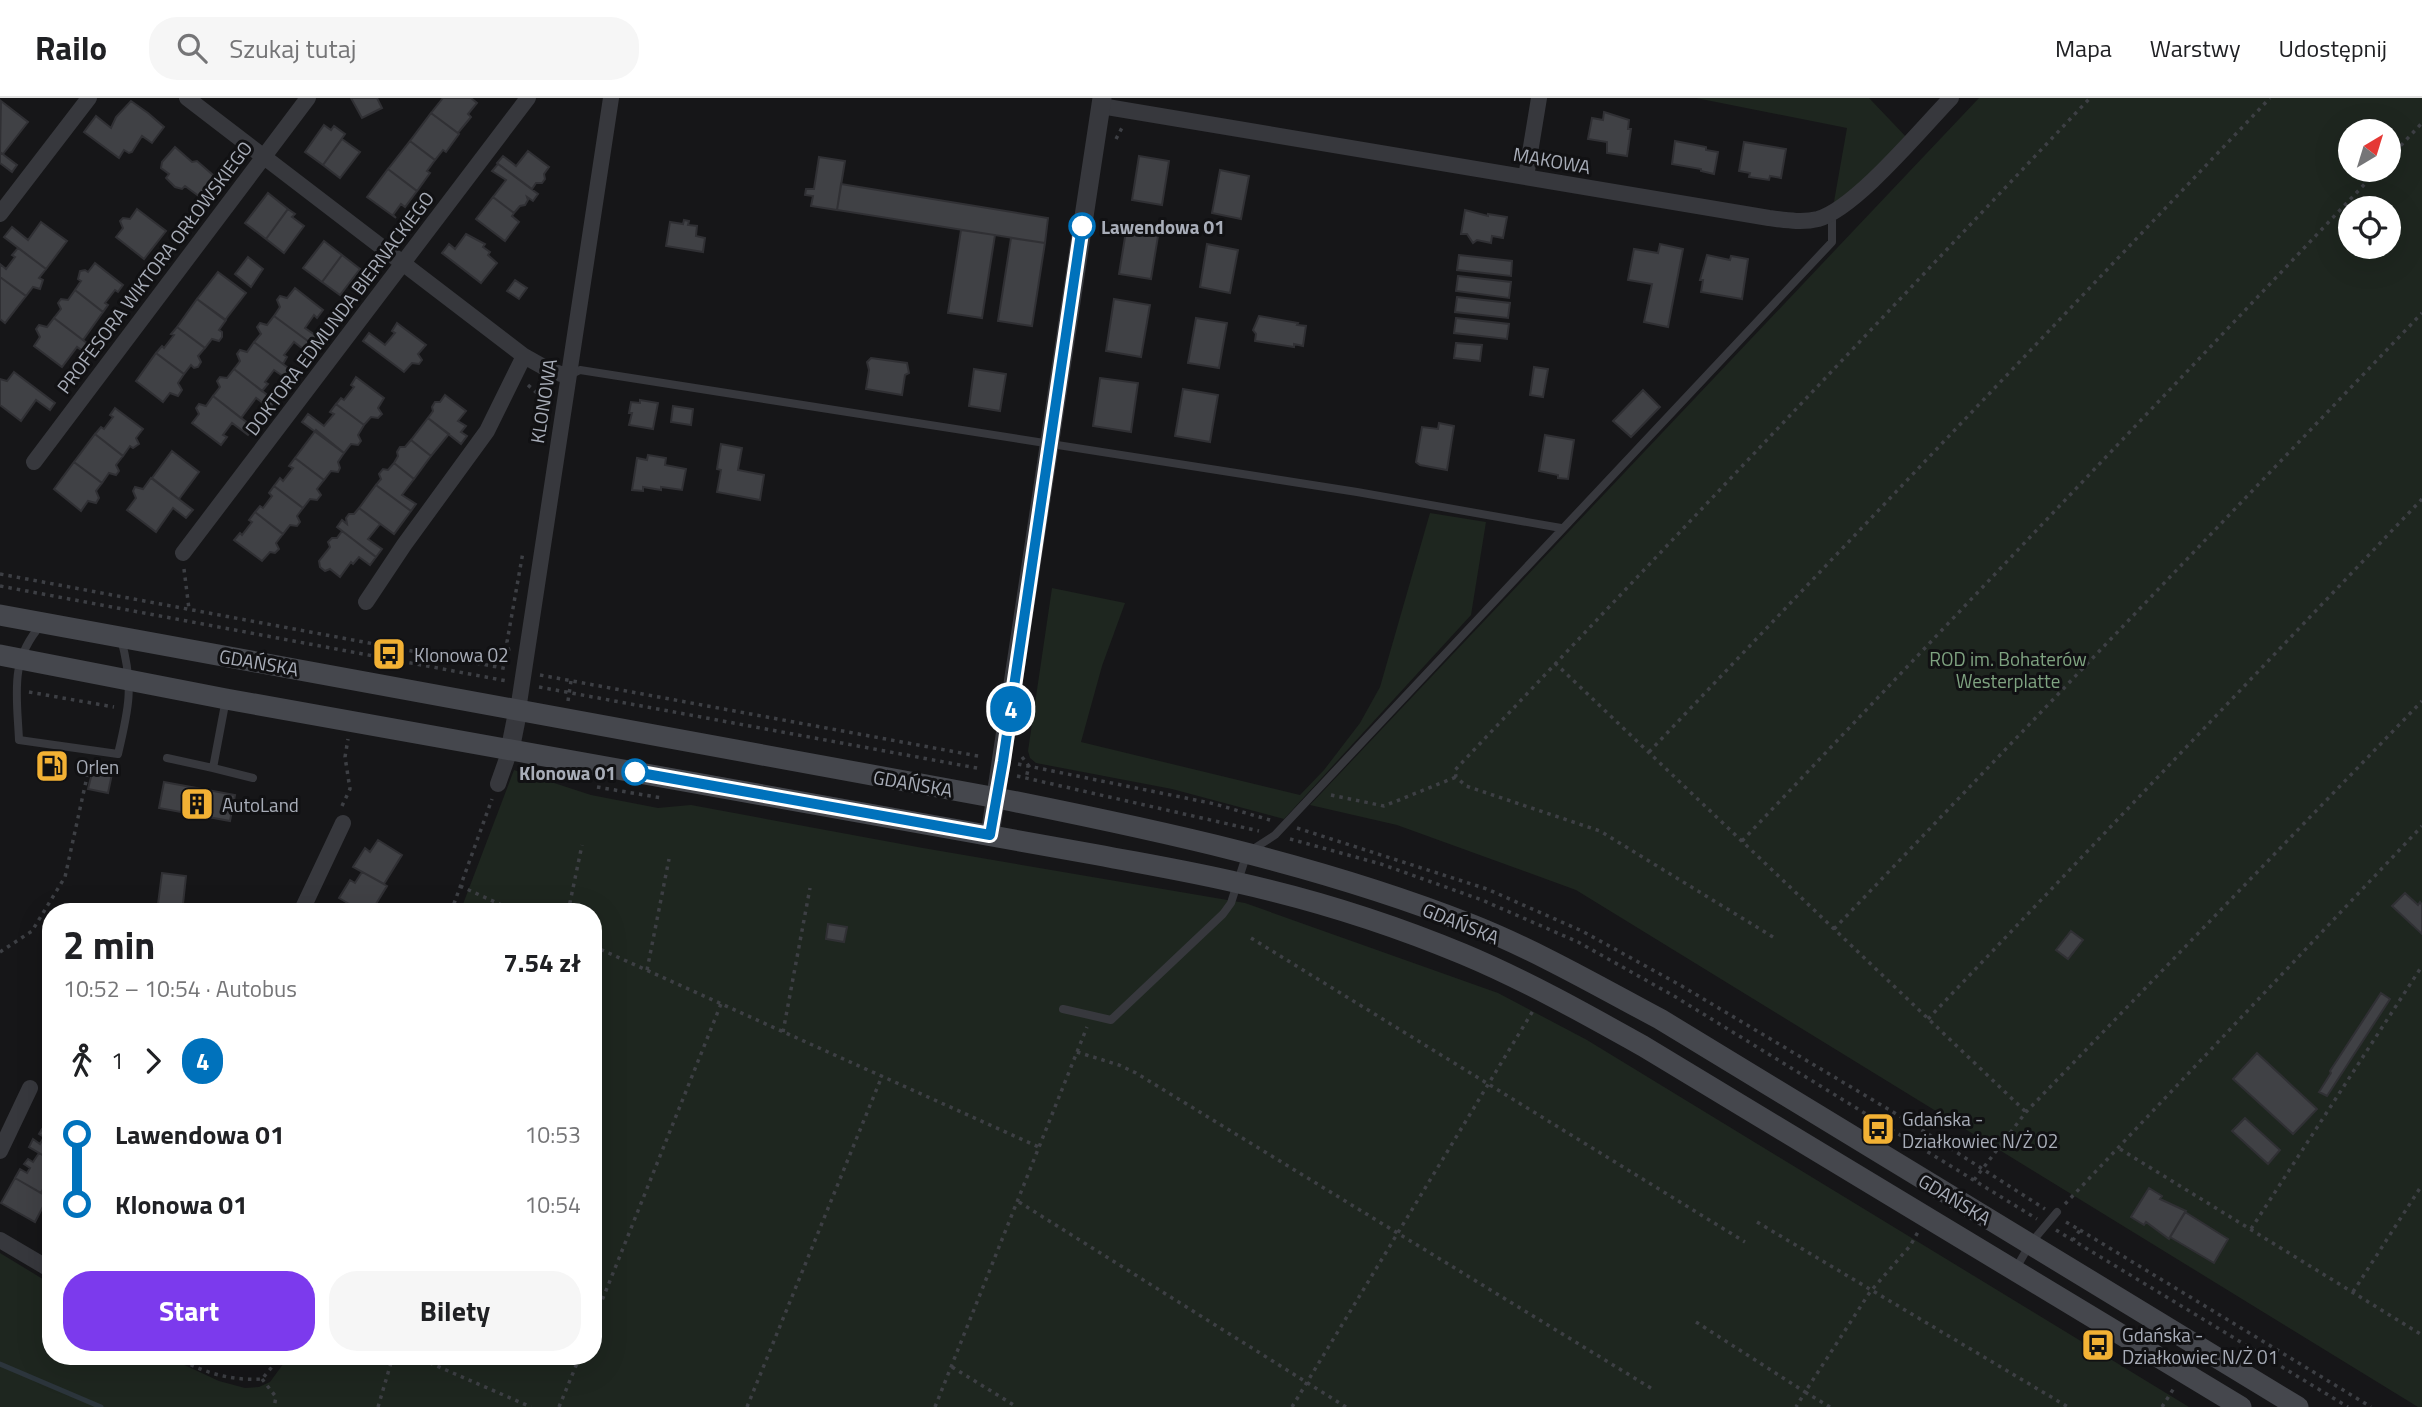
<!DOCTYPE html>
<html lang="pl">
<head>
<meta charset="utf-8">
<style>
	:root { --surface:#fff; --page:#f6f6f6; --text:#202124; --muted:#757577; --line:#e0e0e0; --accent:#7c3aed }
	body { margin:0; font-family:"Titillium Web",sans-serif; background:var(--page); color:var(--text); height:100vh; display:flex; flex-direction:column; font-size:26px; white-space:nowrap }
	* { box-sizing:border-box; margin:0 }
	p { font-size:23px; color:var(--muted) }
	.icon { flex:none; width:38px; height:38px; fill:none; stroke:currentColor; stroke-width:2; stroke-linecap:round; stroke-linejoin:round }
	.map { position:relative; flex:1; overflow:hidden }
	.sheet { position:absolute; left:42px; top:805px; width:560px; height:462px; display:flex; flex-direction:column; background:var(--surface); border-radius:28px; box-shadow:0 7px 28px #0002 }
	.sheet>* { flex:none }
	.badge { padding:0 14px; border-radius:23px; font-size:24px; line-height:46px }
	.needle { width:46px; rotate:38deg }
	.fabs { position:absolute; left:2338px; top:21px; display:grid; gap:14px }
	.fabs a { display:grid; place-items:center; width:63px; height:63px; border-radius:50%; background:var(--surface); box-shadow:0 7px 28px #0002; font-size:35px }
	.map>.badge { position:absolute; translate:-50% -50%; box-shadow:0 0 0 4px #fff }
	.legs { display:flex; align-items:center; gap:10px; height:77px; padding:0 21px; font-size:23px }
	.legs p { margin-inline-start:auto }
	.head { display:flex; align-items:center; justify-content:space-between; height:119px; padding:0 21px }
	h1 { font-size:38px; font-weight:700; line-height:52px }
	.primary-button { display:flex; gap:14px; margin-top:auto; padding:14px 21px }
	.primary-button a { flex:1; height:80px; border-radius:28px; background:var(--accent); color:#fff; font-size:28px; font-weight:700; line-height:80px; text-align:center }
	.primary-button a+a { background:var(--page); color:var(--text) }
	ul { padding:0 21px; list-style:none }
	li { display:flex; align-items:center; gap:24px; height:70px; font-size:26px }
	li i { display:grid; place-items:center; width:10px; height:100%; margin:0 9px; background:currentColor }
	li i::after { content:''; width:18px; height:18px; margin:-9px; border:5px solid; border-radius:50%; background:var(--surface) }
	li p { margin-inline-start:auto }
	li:first-child i { background:linear-gradient(#0000 50%,currentColor 0) }
	li:last-child i { background:linear-gradient(currentColor 50%,#0000 0) }
	header { display:flex; align-items:center; gap:42px; box-sizing:border-box; height:98px; padding:0 35px; background:var(--surface); border-bottom:2px solid var(--line) }
	header strong { font-size:33px }
	nav { display:flex; gap:38px; margin-inline-start:auto; font-size:24px }
	.search { width:490px; height:63px; background:var(--page); display:flex; align-items:center; gap:18px; box-sizing:border-box; padding:0 24px; border-radius:28px; color:var(--muted); font-size:26px }
	.map>svg:first-child { display:block }
</style>
</head>
<body>
<header>
<strong>Railo</strong>
<div class="search"><svg class="icon" aria-label="search" viewBox="0 0 24 24"><circle cx="10" cy="10" r="6"/><path d="M15 15l6 6"/></svg>Szukaj tutaj</div>
<nav><a>Mapa</a><a>Warstwy</a><a>Udostępnij</a></nav>
</header>
<div class="map">
<svg width="2422" height="1309" viewBox="0 0 2422 1309">
	<rect width="100%" height="100%" fill="#161618"/>
	<!-- green -->
	<path fill="#1e261f" fill-rule="evenodd" d="M1696,0h173l41,43 -78,72 15,-85z
		M1979,0h443v1309h-4l-842,-517 -179,-65 -87,-20zM2350,33h39v39h-39zM2350,110h39v39h-39z
		M1430,415l56,9 -15,93 -187,204 -112,-30 -136,-26 -6,-5 -2,-7 24,-163 73,15 -23,63 -21,76 219,53 24,-25 36,-47 20,-36z
		M514,672l77,25 67,13 33,-3 232,43 322,55 253,90 89,47 602,367h-2189v-154l51,31v72h114l54,25 26,7 14,-1 11,-5 19,-26h304v-444h-133z"/>
	<g fill="none" stroke-linecap="round" stroke-linejoin="round">
		<!-- stream -->
		<path stroke="#2c353c" stroke-width="5" d="M0,1266l101,43"/>
	</g>
	<!-- building -->
	<path fill="#404145" stroke="#303034" stroke-width="2" d="M351,0h26l5,10 -20,10z
		M443,0h28l6,5 -9,11 3,3 -13,16 -27,-20z
		M1,3l27,21 -25,32 -3,-2z
		M131,3l17,12 16,14 -12,16 -10,-7 -10,16 -3,1 -5,-3 -5,8 -35,-26 12,-16 15,12 5,-11z
		M1604,14l25,8 -1,9h3l-4,27 -20,-3v-11l-19,-3 4,-21 11,2z
		M431,15l28,21 -13,18 -3,-2 -8,10 -25,-19z
		M324,27l7,5 3,-4 11,8 -22,31 -18,-13z
		M342,41l18,13 -20,26 -17,-13z
		M410,43l25,19 -8,11 3,2 -13,18 -29,-22z
		M1675,43l31,6v3l12,2 -4,22 -13,-3v-2l-29,-5z
		M1744,44l42,7 -5,29 -11,-2 -1,4 -20,-3 1,-4 -11,-2z
		M175,49l17,15 5,-1 24,21 -14,20 -22,-16 -3,3 -7,-2 -9,-9 3,-4 -8,-6 1,-6z
		M528,53l21,16 -5,7 1,5 -3,4h-6l-4,6 -35,-26 6,-7 13,10z
		M0,54l17,13 -5,7 -12,-9z
		M1139,58l30,5 -7,44 -30,-5z
		M819,59l26,4 -8,49 -26,-4 2,-10 -8,-1 1,-6h8z
		M498,66l40,30 -5,7 -6,-4 1,3 -3,5 -5,1 -6,7 -21,-16 13,-17 -14,-9z
		M388,71l29,22 -12,16 -4,-3 -8,11 3,3 -29,-21z
		M1220,72l29,6 -8,43 -29,-6z
		M841,86l207,34 -3,25 -208,-33z
		M268,95l20,16 -22,30 -21,-16z
		M493,99l21,16 -2,3 7,6 -14,19 -29,-22z
		M137,111l29,22 -22,28 -28,-22 7,-9 -3,-7 3,-3 7,1z
		M288,111l7,5 -3,3 12,9 -20,27 -18,-14z
		M1465,112l23,6v-2l19,3 -4,21 -11,-2 -1,7 -14,-3 -4,3 -6,-9h-6z
		M684,122l5,1 -1,4 9,1 -1,10 9,2 -2,14 -37,-6 4,-24 13,2z
		M41,124l26,19 -21,28 -42,-32 8,-10 16,13z
		M961,132l34,5 -13,83 -34,-5z
		M1126,133l32,5 -7,43 -32,-5z
		M466,136l19,10 -2,3 7,5 -2,3 9,8 -16,20 -39,-30 7,-9 6,5z
		M1011,140l34,5 -13,83 -34,-5z
		M324,143l18,14 -20,27 -19,-14z
		M1207,146l31,6 -8,43 -30,-6z
		M1660,146l23,5 -15,78 -24,-5 8,-38 -24,-4 6,-31 24,4z
		M18,150l28,21 -7,9 4,2 -3,9 -7,-2 -7,9 -26,-19v-13l6,5 9,-12 -3,-2z
		M342,157l18,14 -20,26 -18,-13z
		M1459,157l53,6 -1,15 -54,-6z
		M1707,157l23,5 1,-4 17,3 -6,40 -41,-7 2,-12h-3z
		M248,159l15,12 -12,18 -16,-13z
		M95,165l28,22 -5,7 -3,-2 -10,13 3,2 -5,7 -28,-22 6,-9 -3,-2 2,-8 5,-1 3,2z
		M218,174l28,21 -21,27 -28,-21z
		M1458,178l53,6 -2,16 -53,-7z
		M0,179l26,19 -21,27 -5,-4z
		M515,182l12,8 -8,11 -12,-8z
		M295,190l28,22 -6,8 -3,-3 -9,13 17,12 -6,7 -42,-31 6,-9 -3,-7 3,-4 7,2z
		M75,192l28,22 -20,28 -29,-22 7,-9 -3,-6 3,-4 7,1z
		M1457,199l53,6 -2,15 -53,-6z
		M197,201l29,21 -7,10 3,2v5l-3,4 -7,-2 -7,9 -28,-21z
		M1114,201l36,6 -9,52 -35,-6z
		M274,218l42,31 -5,8 -17,-13 -10,13 3,2 -4,7 -29,-22 7,-8 -4,-7 3,-4 7,2z
		M1259,218l39,7 -1,2 9,1 -3,20 -9,-2v3l-39,-6 1,-7 -3,-4z
		M54,220l42,32 -5,7 -14,-10 -15,20 -28,-21 6,-9 -4,-8 3,-4 8,2z
		M1196,220l31,5 -8,45 -31,-5z
		M1456,220l53,6 -2,15 -53,-6z
		M397,225l29,22 -8,9 4,6 -3,4 -7,-1 -8,9 -41,-31 6,-8 16,12 10,-12 -3,-2z
		M177,229l28,21 -7,8 3,6 -3,5 -4,1 -3,-3 -7,9 -28,-21 6,-7 2,2 10,-13 -3,-1z
		M254,244l42,32 -6,7 -16,-11 -9,12 3,2 -6,7 -28,-22 6,-8 -3,-7 3,-4 7,2z
		M1456,245l26,2 -2,16 -26,-3z
		M156,255l28,21 -6,9 4,7 -4,6 -8,-3 -7,9 -27,-21z
		M871,260l36,5 2,10 -4,2 -3,20 -36,-6 3,-19 -2,-8z
		M1534,269l14,2 -5,28 -13,-2z
		M234,271l41,32 -5,7 -14,-10 -15,20 -28,-22 7,-9 -3,-6 3,-4 7,1z
		M974,271l32,5 -6,37 -31,-5z
		M14,274l41,31 -5,7 -14,-10 -15,21 -21,-16v-26l7,2z
		M356,279l28,21 -6,10 4,6 -4,4 -7,-1 -7,8 -28,-21 5,-6 3,2 10,-13 -3,-2z
		M1100,280l38,5 -7,49 -38,-6z
		M1183,291l35,6 -8,47 -35,-6z
		M1643,292l17,17 -29,30 -18,-16z
		M445,297l21,16 -8,10 8,5 -5,6 6,4 -6,8 -33,-26 5,-7 -1,-4 3,-5h5z
		M213,298l41,32 -6,7 -16,-12 -9,12 4,2 -6,8 -29,-22 7,-9 -3,-6 3,-4 7,2z
		M640,302l18,3 -5,26 -24,-4 3,-12h-3l2,-11 9,1z
		M336,306l28,21 -6,10 3,6 -3,4 -7,-1 -7,9 -42,-31 6,-8 16,12 10,-12 -4,-2z
		M673,308l20,3 -2,16 -20,-3z
		M115,310l28,21 -7,9 3,6 -6,4 -3,-2 -7,10 -28,-22 6,-7 3,2 9,-12 -3,-2z
		M428,320l21,16 -18,22 -20,-16z
		M1439,325l15,3 -7,44 -27,-5 -4,-3 6,-35 16,2z
		M316,332l28,23 -6,9 2,6 -2,4 -7,-1 -7,9 -29,-22z
		M95,336l28,22 -7,9 3,6 -3,4 -7,-2 -7,10 -28,-21z
		M1545,337l29,5 -6,39 -10,-1v-3l-19,-4z
		M411,342l20,16 -17,23 -20,-16 4,-7 -1,-4 3,-5h5z
		M721,346l21,4 -4,22 26,5 -4,25 -43,-8 4,-22 -4,-1z
		M172,353l27,21 -20,27 -27,-21z
		M648,357l18,3 -1,7 21,4 -4,21 -21,-3v3l-18,-3v4l-11,-1 5,-32 10,2z
		M295,360l29,22 -7,9 4,6 -4,5 -7,-1 -7,9 -29,-22 6,-8 3,3 10,-13 -4,-2z
		M74,364l28,21 -6,8 3,7 -3,5 -8,-2 -7,10 -27,-22z
		M394,365l20,16 -12,16 14,9 -5,7 -35,-26 5,-6 -2,-5 4,-5 5,1z
		M151,380l42,32 -7,8 -13,-10 -17,24 -29,-22 9,-12 -3,-7 2,-4 8,2z
		M376,387l35,26 -17,23 -35,-26z
		M274,388l29,22 -6,8 3,6 -3,4 -7,-1 -7,9 -28,-22 5,-6 3,2 9,-12 -3,-3z
		M359,410l21,16 -12,15 14,10 -6,8 -39,-30 5,-7 5,4 -1,-6 3,-4h5z
		M255,414l28,22 -7,9 3,6 -4,4 -5,-1 -8,9 -28,-21 6,-7 2,2 10,-13 -3,-2z
		M342,433l34,26 -6,8 -11,-8 -6,7 -2,-2 -11,15 -10,-8 -5,2 -5,-4 -1,-6 11,-14 -2,-5 4,-4h5z
		M46,659l15,2 -2,17 -16,-3z
		M94,667l19,4 -5,24 -20,-4z
		M164,684l71,13 -5,26 -71,-13z
		M378,742l24,15 -18,29 -31,-17 12,-19 5,4z
		M362,774l25,14 -16,26h-8l-24,-14 11,-18 5,3z
		M162,775l24,3 -3,28 17,8h-43z
		M2405,795l13,12 2,-3 2,3v29l-30,-28z
		M347,805l16,9h-21z
		M828,826l19,3 -3,15 -18,-3z
		M2071,833l12,9 -15,19 -12,-9z
		M2381,895l9,6 -63,97 -8,-4 12,-19 -1,-2z
		M2257,955l60,56 -24,25 -60,-55z
		M2245,1020l35,32 -12,14 -36,-33z
		M51,1028v34l-22,-13 4,-8 7,5 4,-7 -5,-3 3,-5 5,3z
		M39,1055l12,7v28l-6,-3 -4,8 -26,-15 5,-9 7,4 3,-5 -6,-4 4,-5 5,3z
		M15,1080l33,19 -13,25 -34,-19z
		M2149,1090l13,8 -2,3 26,12 -17,28 -23,-17 -2,3 -13,-8z
		M2185,1114l43,27 -14,24 -44,-26z"/>
	<g fill="none" stroke-linecap="round" stroke-linejoin="round">
		<!-- path -->
		<path stroke="#3d3f44" stroke-width="3.5" stroke-dasharray="3.5 5" stroke-linecap="butt" d="M1116,41l8,-15
			M2389,60l33,-35
			M528,287l20,18
			M184,471l5,40
			M0,476l508,95
			M0,488l507,95
			M509,553l-2,-9 16,-90
			M1555,565l471,449
			M540,577l443,82
			M539,589l443,82
			M29,594l85,15
			M568,603l3,-20
			M1649,654l621,-654
			M1022,659l7,9 -3,12
			M1018,666l197,40 55,16
			M1017,678l242,55
			M597,689l65,11
			M1331,697l53,11 72,-29
			M342,708l8,-17 -5,-32 3,-18
			M1297,730l190,61 95,42 98,54 223,133 142,91
			M1290,741l91,25 101,36 96,42 96,54 363,223
			M1742,743l636,-671
			M460,788l57,26
			M451,814l41,-113
			M568,814l14,-67
			M1834,831l588,-616
			M1773,839l-173,-106 -134,-45 -10,-9 -1,-7 635,-672
			M1251,840l494,304
			M593,848l448,202
			M0,854l32,-21 33,-54 25,-114
			M647,872l22,-111
			M1928,921l494,-520
			M783,934l27,-144
			M1077,954l42,13 17,8 518,317
			M2120,1051l302,186
			M1974,1082l52,-68 396,-411
			M1019,1104l327,205
			M2065,1106l357,-378
			M1757,1124l311,185
			M2066,1124l14,8 -7,10
			M2251,1131l171,-263
			M2056,1132l292,177
			M2080,1132l291,177
			M2353,1194l69,-107
			M1696,1224l109,70 -9,15
			M593,1225l128,-319
			M176,1258c25,17 57,25 86,23l19,-23
			M414,1258l117,51
			M952,1269l65,40
			M262,1281l14,18 -2,10
			M378,1309l15,-51
			M559,1309l21,-51
			M747,1309l135,-331
			M935,1309l152,-380
			M1292,1309l242,-398
			M1830,1309l-25,-15 65,-100 40,-46 8,-14
			M2162,1309l12,-19"/>
		<!-- service -->
		<path stroke="#37383d" stroke-width="8" d="M570,277l10,-5 777,122 204,36
			M41,527c-32,36 -24,70 -22,115l99,14c11,-46 16,-68 3,-115
			M167,660l46,10 13,-69
			M213,670l40,10
			M1063,911l48,11 112,-106 8,-11 16,-50 28,-18 557,-593v-28
			M2015,1172l15,-26 27,-32"/>
		<!-- minor -->
		<path stroke="#37383d" stroke-width="16" d="M187,0l337,258 25,14 18,6
			M1101,8l668,112c16,2 33,5 49,1 38,-11 103,-90 133,-121
			M1526,79l13,-79
			M0,116l89,-116
			M34,364l274,-364
			M183,455l345,-455
			M366,504l38,-57 83,-114 37,-75
			M518,612l93,-612
			M498,686l12,-34
			M301,814l42,-89
			M0,1053l30,-63
			M0,1142l51,30"/>
		<!-- tertiary -->
		<path stroke="#37383d" stroke-width="19" d="M510,652l8,-40
			M990,737l112,-737"/>
		<!-- secondary -->
		<path stroke="#45474d" stroke-width="21" d="M0,517l997,183c160,32 320,66 473,126 66,26 128,62 190,95l638,388
			M0,557l226,44 872,156c47,9 95,17 141,28 76,17 152,41 224,71 62,26 121,59 180,92l598,361"/>
	</g>
	<g fill="none" stroke-linecap="round" stroke-linejoin="round">
		<defs>
			<path id="line-1" d="M635,674l355,63 13,-74 79,-535"/>
		</defs>
		<!-- line-1 casing -->
		<use href="#line-1" stroke="#fff" stroke-width="16"/>
		<!-- line-1 -->
		<use href="#line-1" stroke="#0072bc" stroke-width="10"/>
	</g>
	<!-- icons -->
	<defs>
		<symbol id="bus-square" viewBox="-11 -11 22 22"><rect x="-9" y="-9" width="18" height="18" rx="4" fill="#f2b134" stroke="#111113"/><path d="M-5-6H5V4H4V6H2V4H-2V6H-4V4H-5ZM-3.5-4V0h7V-4ZM-3.5 1.2v1.5H-2V1.2ZM2 1.2v1.5H3.5V1.2Z" fill="#111"/></symbol>
		<symbol id="fuel-square" viewBox="-11 -11 22 22"><rect x="-9" y="-9" width="18" height="18" rx="4" fill="#f2b134" stroke="#111113"/><path d="M-5.5-6h7V0h2V4h1.3V-2.5L3-4.5l.8-.8L6-3V5H2.5V1h-1V6h-7ZM-4.2-4.7v3.2H.2V-4.7Z" fill="#111"/></symbol>
		<symbol id="building-square" viewBox="-11 -11 22 22"><rect x="-9" y="-9" width="18" height="18" rx="4" fill="#f2b134" stroke="#111113"/><path d="M-4-6H4V6H1V3H-1V6H-4ZM-2.5-4.3h1.7v1.8h-1.7ZM.8-4.3h1.7v1.8H.8ZM-2.5-1h1.7V.8h-1.7ZM.8-1h1.7V.8H.8Z" fill="#111"/></symbol>
	</defs>
	<g fill-rule="evenodd">
		<use href="#bus-square" x="370" y="537" width="38" height="38"/>
		<use href="#fuel-square" x="33" y="649" width="38" height="38"/>
		<use href="#building-square" x="178" y="687" width="38" height="38"/>
		<use href="#bus-square" x="1859" y="1012" width="38" height="38"/>
		<use href="#bus-square" x="2079" y="1228" width="38" height="38"/>
	</g>
	<!-- markers -->
	<g fill="#fff" stroke="#0072bc" stroke-width="3.5">
		<circle cx="1082" cy="128" r="12"/>
		<circle cx="635" cy="674" r="12"/>
	</g>
	<g text-anchor="middle" dominant-baseline="central" stroke-width="6" stroke-linejoin="round" paint-order="stroke">
		<!-- street labels -->
		<g font-size="19" fill="#a8adb8" stroke="#111113">
			<text transform="translate(1552 62) rotate(10)">MAKOWA</text>
			<text transform="translate(154 169) rotate(-53)">PROFESORA WIKTORA ORŁOWSKIEGO</text>
			<text transform="translate(339 215) rotate(-53)">DOKTORA EDMUNDA BIERNACKIEGO</text>
			<text transform="translate(543 303) rotate(-81)">KLONOWA</text>
			<text transform="translate(259 564) rotate(10)">GDAŃSKA</text>
			<text transform="translate(913 685) rotate(10)">GDAŃSKA</text>
			<text transform="translate(1461 825) rotate(22)">GDAŃSKA</text>
			<text transform="translate(1955 1101) rotate(31)">GDAŃSKA</text>
		</g>
		<!-- stop labels -->
		<g font-size="19" font-weight="bold" fill="#a8adb8" stroke="#111113" text-anchor="start">
			<text x="1101" y="128">Lawendowa 01</text>
			<text x="616" y="674" text-anchor="end">Klonowa 01</text>
		</g>
		<!-- poi labels -->
		<g font-size="19" fill="#a8adb8" stroke="#111113" text-anchor="start">
			<text x="414" y="556">Klonowa 02</text>
			<text x="76" y="668">Orlen</text>
			<text x="222" y="706">AutoLand</text>
			<text x="1902" y="1020">Gdańska -<tspan x="1902" dy="22">Działkowiec N/Ż 02</tspan></text>
			<text x="2122" y="1236">Gdańska -<tspan x="2122" dy="22">Działkowiec N/Ż 01</tspan></text>
		</g>
		<!-- park labels -->
		<g font-size="19" fill="#7fa381" stroke="#111113">
			<text x="2008" y="560">ROD im. Bohaterów<tspan x="2008" dy="22">Westerplatte</tspan></text>
		</g>
	</g>
</svg>
<div class="fabs">
<a><svg class="needle" viewBox="-14 -14 28 28"><path d="M0-13l5 13h-10z" fill="#e53935"/><path d="M0 13l5-13h-10z" fill="#757577"/></svg></a>
<a><svg class="icon" aria-label="locate" viewBox="0 0 24 24"><circle cx="12" cy="12" r="6"/><path d="M12 2v4M12 18v4M2 12h4M18 12h4"/></svg></a>
</div>
<b class="badge" style="left:1011px;top:611px;background:#0072bc;color:#fff">4</b>
<section class="sheet">
<div class="head"><div><h1>2 min</h1><p>10:52 – 10:54 · Autobus</p></div><b>7.54 zł</b></div>
<div class="legs"><svg class="icon" aria-label="walk" viewBox="0 0 24 24"><circle cx="13" cy="4" r="2"/><path d="M13 8l-2 6 4 7M11 14l-3 7M7 12l3-4h3l4 4"/></svg>1<svg class="icon" aria-label="forward" viewBox="0 0 24 24"><path d="M9 5l7 7-7 7"/></svg><b class="badge" style="background:#0072bc;color:#fff">4</b></div>
<ul>
<li><i style="color:#0072bc"></i><b>Lawendowa 01</b><p>10:53</p></li>
<li><i style="color:#0072bc"></i><b>Klonowa 01</b><p>10:54</p></li>
</ul>
<div class="primary-button"><a>Start</a><a>Bilety</a></div>
</section>
</div>
</body>
</html>
